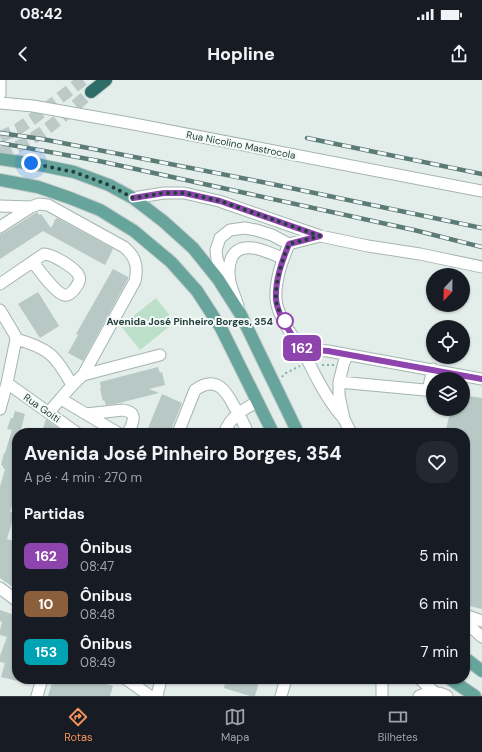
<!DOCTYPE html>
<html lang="pt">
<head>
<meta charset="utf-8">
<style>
	:root { --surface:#171b24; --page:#242831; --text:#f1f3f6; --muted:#9ea1a6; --line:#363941; --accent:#f69359 }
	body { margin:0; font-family:"DM Sans",sans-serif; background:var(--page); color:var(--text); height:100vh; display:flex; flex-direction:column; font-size:15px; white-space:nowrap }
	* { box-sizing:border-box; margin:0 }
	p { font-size:13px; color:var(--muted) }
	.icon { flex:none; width:22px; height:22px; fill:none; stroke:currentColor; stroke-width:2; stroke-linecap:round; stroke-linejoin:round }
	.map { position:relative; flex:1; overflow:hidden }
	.details { position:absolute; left:12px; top:348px; width:458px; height:256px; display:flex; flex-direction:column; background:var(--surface); border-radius:16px; box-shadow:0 1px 3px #0004 }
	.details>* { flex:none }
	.badge { padding:0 8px; border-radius:6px; font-size:14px; line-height:26px }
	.needle { width:26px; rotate:202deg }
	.fabs { position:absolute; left:426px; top:188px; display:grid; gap:8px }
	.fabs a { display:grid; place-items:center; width:44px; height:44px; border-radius:50%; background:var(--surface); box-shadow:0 1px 3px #0004; font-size:20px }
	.you { position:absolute; width:20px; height:20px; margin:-10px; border:3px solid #fff; border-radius:50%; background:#1a73e8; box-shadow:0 0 0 6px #1a73e833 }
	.map>.badge { position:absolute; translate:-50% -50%; box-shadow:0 0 0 2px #fff }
	h2 { padding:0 12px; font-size:15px; line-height:36px }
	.round { display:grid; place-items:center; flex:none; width:42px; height:42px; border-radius:16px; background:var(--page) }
	.head { display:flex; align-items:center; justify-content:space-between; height:68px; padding:0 12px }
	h1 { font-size:19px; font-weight:800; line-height:30px }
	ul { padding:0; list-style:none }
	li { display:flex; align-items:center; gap:12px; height:48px; padding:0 12px }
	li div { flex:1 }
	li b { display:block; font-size:15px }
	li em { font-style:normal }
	li .badge { min-width:44px; font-weight:700; text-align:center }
	.status { display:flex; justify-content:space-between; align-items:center; height:28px; padding:0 20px; background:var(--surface); direction:ltr }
	.status svg { height:11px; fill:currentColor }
	header { display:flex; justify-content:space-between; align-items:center; height:52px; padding:0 12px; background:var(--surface); font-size:18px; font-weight:800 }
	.menu { display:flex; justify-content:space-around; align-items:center; height:56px; border-top:1px solid var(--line); background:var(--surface); font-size:11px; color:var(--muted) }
	.menu a { display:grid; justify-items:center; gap:2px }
	.menu .on { color:var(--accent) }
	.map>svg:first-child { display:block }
</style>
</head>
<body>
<div class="status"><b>08:42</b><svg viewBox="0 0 49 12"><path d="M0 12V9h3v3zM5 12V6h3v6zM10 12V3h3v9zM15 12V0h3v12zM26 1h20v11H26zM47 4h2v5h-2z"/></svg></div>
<header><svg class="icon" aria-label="back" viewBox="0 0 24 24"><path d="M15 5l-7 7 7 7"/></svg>Hopline<svg class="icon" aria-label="share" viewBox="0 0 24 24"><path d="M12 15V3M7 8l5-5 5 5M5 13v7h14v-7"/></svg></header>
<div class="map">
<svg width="482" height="616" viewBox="0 0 482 616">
	<rect width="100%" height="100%" fill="#e3edea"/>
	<!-- green -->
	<path fill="#bcdfca" d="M156,218l19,24 -35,28 -19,-24z"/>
	<!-- building -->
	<path fill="#b8c8c4" d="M37,132l2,3 2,-1 10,14 5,-10 3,1 53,29 1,1 -8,16 -62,-34 -43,28v-25l4,-1z
		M113,189l15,8v2l-45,82 -15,-8 10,-18 -2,-1z
		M38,212l21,34 -19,12 -22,-34z
		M158,287l2,6 2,-1 3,13 -16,4 10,4 -44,11 -9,1 -2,-5 -1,1 -3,-12 1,-1 -1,-6z
		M162,314l20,9 -12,30h-24z
		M463,315l19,3v211l-17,-4v-172h-20l6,-24h12z
		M15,331l10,3 -5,19h-3v54l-7,25 7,2v9l-5,-1 -5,17 10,3v48l-17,-12v-91l5,-18 -2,-1v-2l-2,-1 3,-12h1l7,-23 -5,-1 4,-11h2z
		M46,339l19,14h-19l-4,-2z
		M0,530l17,6v65l-16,-4 4,-14 -5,-1v-6l7,-19 -7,-2v-5l2,-8 -2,-1z
		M53,599h47l-1,3 14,4 -3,10h-62z
		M226,599h34l-5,17h-5l-26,-8z"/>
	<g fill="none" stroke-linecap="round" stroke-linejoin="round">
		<!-- highway-tunnel -->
		<path stroke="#bccac7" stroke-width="12" stroke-dasharray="12 6" stroke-linecap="butt" d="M0,57l18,-8 16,-11 49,-38
			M0,73c36,-10 64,-38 91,-61"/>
		<defs>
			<path id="minor" d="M0,14v-14
				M0,23l33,3 101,18 348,67
				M133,118l31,-5h20l35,8 101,35
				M0,126l31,1
				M0,147l31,-20 8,-3 9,1 76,42c12,10 14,19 11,34l-52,94c-13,11 -23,25 -34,37
				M482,187l-62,-13 -52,-8 -48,-10 -31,8c-7,17 -14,36 -13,55 1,16 16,37 26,50l26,2 154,28
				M230,203l-9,-13 -4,-11 -1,-9 4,-12 10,-8 15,-2 11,2 16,5 17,9
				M0,204l44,-30c8,0 32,14 35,22 2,6 -2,9 -5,14 -3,3 -6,6 -10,5 -8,-2 -26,-26 -31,-33
				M238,226c-2,-7 -6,-16 -8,-24 -3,-17 0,-37 23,-34 9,1 21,7 30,10
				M0,230l15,25 1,4 -9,44 -7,26
				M16,259c33,9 40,17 56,46
				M302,269c12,24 24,50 42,70
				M348,275l-4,7 -5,20v13l5,24 7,14
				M83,295l77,-20
				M339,302l86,8 2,-1 2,-3 4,-17
				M7,303l70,50
				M61,319l57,34
				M86,334l37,-4c10,2 12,5 9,14 -1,4 -2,6 -5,9
				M178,353l17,-43c21,-15 31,0 40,18 5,8 9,16 13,25
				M224,353c8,-18 17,-22 33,-31
				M0,508l17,13
				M465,535l17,6
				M465,542l17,15
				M126,599l24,17
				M382,599v17
				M420,599l14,13
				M37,616l5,-17
				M157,616l4,-17
				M281,616l5,-17
				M419,616c10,-4 19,-5 28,0"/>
			<path id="major" d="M0,79l40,6 34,7 35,13 24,13 30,23 30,27 25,31 23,36 57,118
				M0,100l38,7 32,11 30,12 34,21 37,31 26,29 24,37 52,105
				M465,578l17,13
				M450,599l25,17"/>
			<path id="highway" d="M91,12l15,-12"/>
		</defs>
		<!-- minor casing -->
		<use href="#minor" stroke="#a5b5b2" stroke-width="13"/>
		<!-- major casing -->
		<use href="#major" stroke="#c1c9c8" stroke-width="14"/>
		<!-- highway casing -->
		<use href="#highway" stroke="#c1c9c8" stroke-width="14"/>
		<!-- path -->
		<path stroke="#83b2a9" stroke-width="2" stroke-dasharray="2 3" stroke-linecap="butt" d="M322,285h12
			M282,297l2,-3 16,-8"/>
		<!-- minor -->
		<use href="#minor" stroke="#fff" stroke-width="11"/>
		<!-- major -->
		<use href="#major" stroke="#66a49c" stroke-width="12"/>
		<!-- highway -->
		<use href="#highway" stroke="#2d6d67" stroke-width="12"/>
		<defs>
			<path id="rail" d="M0,53l42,6 220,43 220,46
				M307,58l175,36
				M0,63l99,18 315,69 68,17"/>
		</defs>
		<!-- rail casing -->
		<use href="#rail" stroke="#5d7b76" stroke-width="4.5"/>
		<!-- rail -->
		<use href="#rail" stroke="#f4faf7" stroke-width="3" stroke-dasharray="9" stroke-linecap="butt"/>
	</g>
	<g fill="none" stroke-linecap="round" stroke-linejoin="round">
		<defs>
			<path id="line" d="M133,118l31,-5h20l36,8 100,35 -31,8c-7,17 -14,36 -13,55 1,16 16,37 26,50l26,2 154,28"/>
		</defs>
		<!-- line casing -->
		<use href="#line" stroke="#fff" stroke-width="9"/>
		<!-- line -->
		<use href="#line" stroke="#8e44ad" stroke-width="6"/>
		<!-- walk -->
		<path stroke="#223f3b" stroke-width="4" stroke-dasharray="0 7.2" d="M31,83l43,9 35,13 24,13 31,-5h20l36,8 100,35 -31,8c-7,16 -14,38 -13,56 1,9 7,18 11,26l-2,-5"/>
	</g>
	<!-- markers -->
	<circle fill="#fff" stroke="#8e44ad" stroke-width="2" cx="285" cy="241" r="8"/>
	<g text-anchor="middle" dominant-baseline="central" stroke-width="4" stroke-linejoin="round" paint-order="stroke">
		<!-- street labels -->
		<g font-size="10" fill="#223f3b" stroke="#f4faf7">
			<text transform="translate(241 65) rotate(11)">Rua Nicolino Mastrocola</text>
			<text transform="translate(42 328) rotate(35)">Rua Goiti</text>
		</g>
		<!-- stop labels -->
		<g font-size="10" font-weight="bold" fill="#223f3b" stroke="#f4faf7" text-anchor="end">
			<text x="273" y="241">Avenida José Pinheiro Borges, 354</text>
		</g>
	</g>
</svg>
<div class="fabs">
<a><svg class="needle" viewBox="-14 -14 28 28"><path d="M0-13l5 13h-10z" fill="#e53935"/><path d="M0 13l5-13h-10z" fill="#9ea1a6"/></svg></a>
<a><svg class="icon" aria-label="locate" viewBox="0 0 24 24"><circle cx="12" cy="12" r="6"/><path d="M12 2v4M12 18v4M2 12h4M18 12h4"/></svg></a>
<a><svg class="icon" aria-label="layers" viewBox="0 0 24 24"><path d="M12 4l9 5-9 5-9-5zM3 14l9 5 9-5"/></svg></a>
</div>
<div class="you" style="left:31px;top:83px"></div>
<b class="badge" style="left:302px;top:268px;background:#8e44ad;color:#fff">162</b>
<section class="details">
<div class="head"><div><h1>Avenida José Pinheiro Borges, 354</h1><p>A pé · 4 min · 270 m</p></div><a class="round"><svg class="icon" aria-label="heart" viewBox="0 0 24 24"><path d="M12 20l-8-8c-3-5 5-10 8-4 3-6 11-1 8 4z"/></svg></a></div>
<h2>Partidas</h2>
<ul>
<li><span class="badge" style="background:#8e44ad;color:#fff">162</span><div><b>Ônibus</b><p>08:47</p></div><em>5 min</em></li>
<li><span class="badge" style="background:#8b5e3c;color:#fff">10</span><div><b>Ônibus</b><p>08:48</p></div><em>6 min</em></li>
<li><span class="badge" style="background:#00a3b4;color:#fff">153</span><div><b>Ônibus</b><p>08:49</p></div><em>7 min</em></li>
</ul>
</section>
</div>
<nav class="menu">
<a class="on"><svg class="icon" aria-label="directions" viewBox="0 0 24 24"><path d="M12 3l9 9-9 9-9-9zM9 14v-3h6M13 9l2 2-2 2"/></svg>Rotas</a>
<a><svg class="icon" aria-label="map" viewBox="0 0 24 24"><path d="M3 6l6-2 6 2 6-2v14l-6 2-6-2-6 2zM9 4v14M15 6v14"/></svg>Mapa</a>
<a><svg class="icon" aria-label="tickets" viewBox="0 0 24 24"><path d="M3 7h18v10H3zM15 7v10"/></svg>Bilhetes</a>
</nav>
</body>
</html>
